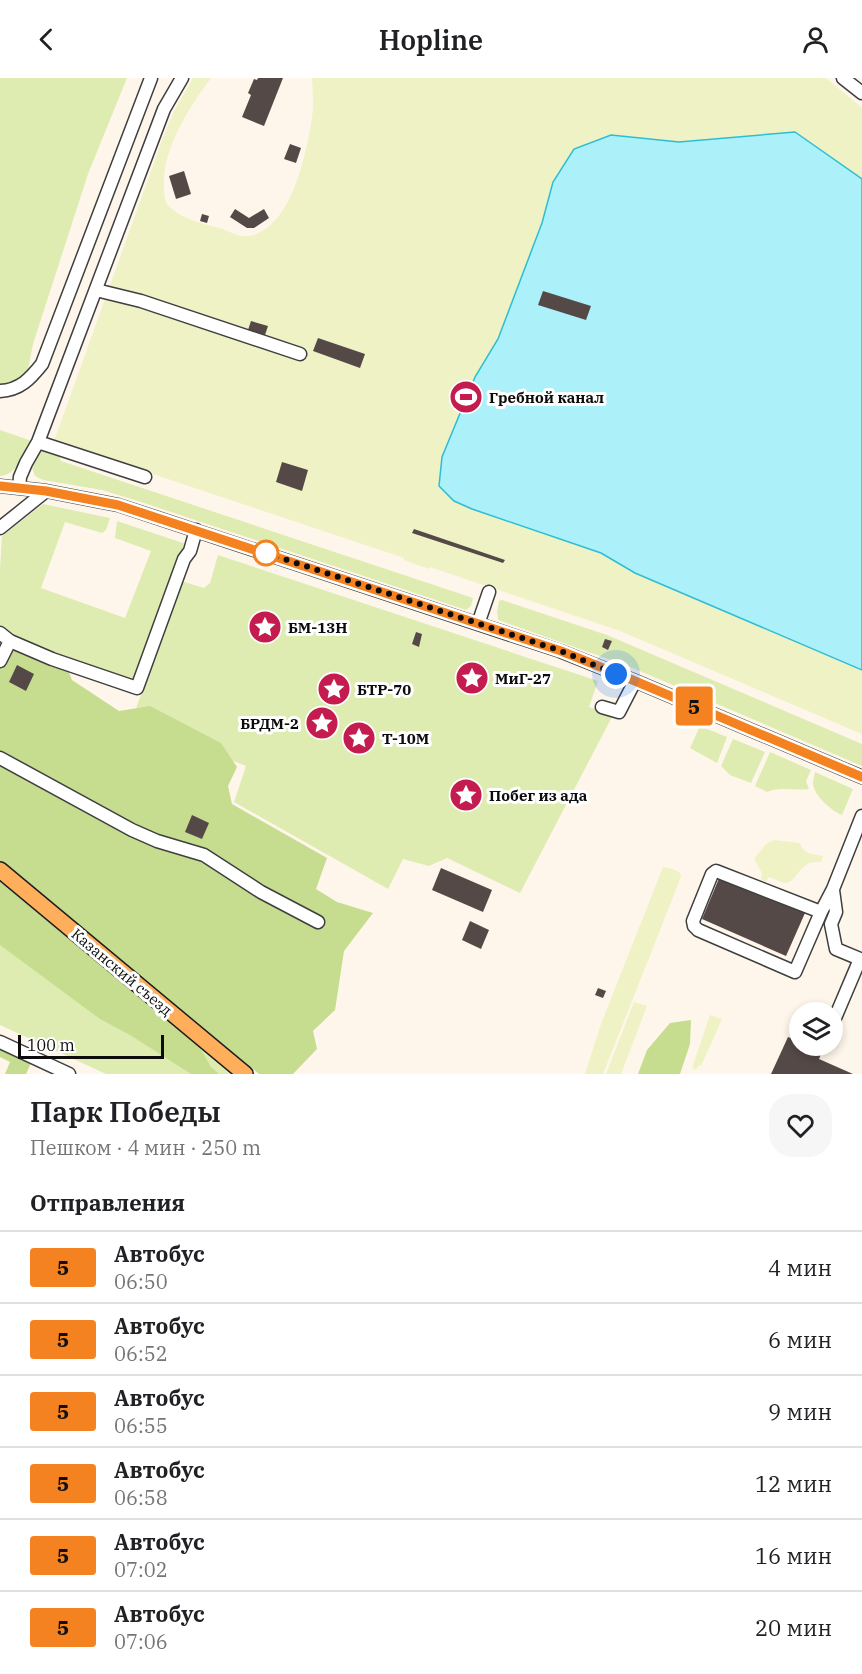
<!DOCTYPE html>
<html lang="ru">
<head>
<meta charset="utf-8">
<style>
	:root { --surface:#fff; --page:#f6f6f6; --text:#202124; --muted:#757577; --line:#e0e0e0 }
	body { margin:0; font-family:"IBM Plex Serif",serif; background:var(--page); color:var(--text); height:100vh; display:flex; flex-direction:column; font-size:22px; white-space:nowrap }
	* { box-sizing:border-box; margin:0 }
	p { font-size:20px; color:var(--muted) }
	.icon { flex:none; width:33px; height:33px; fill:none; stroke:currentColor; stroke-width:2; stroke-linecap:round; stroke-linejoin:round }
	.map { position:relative; height:996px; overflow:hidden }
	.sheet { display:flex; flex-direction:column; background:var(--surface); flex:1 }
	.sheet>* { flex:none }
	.badge { padding:0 12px; border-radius:4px; font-size:21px; line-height:39px }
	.buttons { position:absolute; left:789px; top:924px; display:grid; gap:12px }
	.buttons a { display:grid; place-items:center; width:54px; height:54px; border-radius:50%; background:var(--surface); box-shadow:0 3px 9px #0003; font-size:30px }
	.scale { position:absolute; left:18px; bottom:15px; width:146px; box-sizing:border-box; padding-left:6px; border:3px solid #0c0c0c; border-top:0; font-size:16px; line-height:21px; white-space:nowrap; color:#0c0c0c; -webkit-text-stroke:4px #fff; paint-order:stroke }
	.you { position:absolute; width:30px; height:30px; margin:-15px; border:4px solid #fff; border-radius:50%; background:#1a73e8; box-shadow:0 0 0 9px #1a73e833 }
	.map>.badge { position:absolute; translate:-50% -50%; box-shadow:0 0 0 3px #fff }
	h2 { padding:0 30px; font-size:22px; line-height:54px }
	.round { display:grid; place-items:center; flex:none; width:63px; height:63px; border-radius:24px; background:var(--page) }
	.head { display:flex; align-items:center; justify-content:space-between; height:102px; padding:0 30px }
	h1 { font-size:28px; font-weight:600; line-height:45px }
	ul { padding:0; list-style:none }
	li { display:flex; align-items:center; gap:18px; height:72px; padding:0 30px; border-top:2px solid var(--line) }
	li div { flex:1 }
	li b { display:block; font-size:22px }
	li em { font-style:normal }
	li .badge { min-width:66px; font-weight:700; text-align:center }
	header { display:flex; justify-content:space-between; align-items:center; height:78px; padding:0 30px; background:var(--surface); font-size:27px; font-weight:600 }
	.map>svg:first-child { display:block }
</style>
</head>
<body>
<header><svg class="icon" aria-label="back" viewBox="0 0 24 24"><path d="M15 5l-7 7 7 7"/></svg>Hopline<svg class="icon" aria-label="person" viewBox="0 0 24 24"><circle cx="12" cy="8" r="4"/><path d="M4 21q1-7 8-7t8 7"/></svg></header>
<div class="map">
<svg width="862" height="996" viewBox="0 0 862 996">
	<rect width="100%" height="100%" fill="#fff6eb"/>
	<!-- green -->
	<path fill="#deecb2" d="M0,0h127l-39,96 -55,170 -6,31 -8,7 -19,5z
		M0,352l32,11c-7,13 -15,34 -32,35z
		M42,371l16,3 3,9 412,137 -2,8 -5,4 -328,-109 -36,-11 -59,-10 -8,-4 -4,-11 6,-13z
		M43,426l67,14 -4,12 -4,3 -37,-11 -24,66 84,30 26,-67 -36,-13 2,-17 69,23 -51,140 -77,-28 -54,-26 -4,-5v-57l2,-32z
		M218,477l380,126 -9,26 24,8 -93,178 -73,-35 -18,8 -26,-7 -15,30 -154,-87 12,-36 -114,-46 49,-139 23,7 6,-5z
		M502,522l105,35 255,109v22l-234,-100 -130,-46 -1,-8 2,-11z
		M700,648l27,11 -10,26 -27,-15z
		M733,661l32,13 -14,31 -21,-8 -9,-9z
		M770,674l41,18 -5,11 3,8c-15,2 -29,-3 -42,3l-12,-6z
		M815,694l38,17 -11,26c-10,-4 -30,-21 -29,-33 0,-2 2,-8 2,-10z
		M0,804l234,192h-128l-106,-49z"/>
	<!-- forest -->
	<path fill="#c6dd90" d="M0,558l68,34 4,10 47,31 31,-5 71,37 16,24 -9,19 4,18 95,54 -11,31 21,13 36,11 -29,38 -9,59 -22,21 4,18 -24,25h-34l-259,-213z
		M0,804l199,164 12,21 8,7h-28l-61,-39 -30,-16 -100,-74z
		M691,942l-1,24 -10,30h-42l9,-24 23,-27z
		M0,971l31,14 -5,11h-21l5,-12 -10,-5z"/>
	<!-- pitch -->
	<path fill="#eef2c5" d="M193,0h18c-25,34 -56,81 -45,125 14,16 34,20 53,25 11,3 20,10 31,8 41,-9 55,-78 61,-112 3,-15 2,-31 1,-46h514l36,30v626l-242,-103 -190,-64 -1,2 -25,-9v-2l-350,-117 110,-306 10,-24z
		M774,762l26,3c3,11 13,11 23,13l-2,6c-17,-2 -20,10 -31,20l-6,1 -15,-6 -3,5 -5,-3 1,-6 -8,-14 12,-15z
		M663,789l10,2 7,4 1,4 -78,197h-18l16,-50z
		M634,924l13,4 -26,68h-15z
		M710,937l12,4 -21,47 -2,-1 -3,5 -4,-2z"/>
	<!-- water -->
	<path fill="#acf0fa" stroke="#2ebdd6" stroke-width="1.5" d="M795,54l67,47v491l-227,-97 -34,-20 -129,-44 -18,-8 -15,-15 3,-29 33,-80 23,-38 44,-116 11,-41 21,-33 37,-14 68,7z"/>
	<!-- building -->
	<path fill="#554948" d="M258,0h25l-19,48 -22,-9 9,-22 -3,-2 6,-14 3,1z
		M290,66l11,4 -5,15 -12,-4z
		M184,93l7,23 -15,5 -7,-23z
		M235,131l14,9 15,-9 5,9 -15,10h-7l-17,-11z
		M202,136l7,2 -2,7 -7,-2z
		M543,213l48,15 -5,14 -48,-15z
		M251,243l17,5 -3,9 -17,-5z
		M318,260l47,16 -5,14 -47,-17z
		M282,384l26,8 -6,21 -26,-9z
		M414,451l91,31 -2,3 -91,-30z
		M416,554l6,2 -3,13 -7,-3z
		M605,561l7,2 -4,9 -6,-3z
		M17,587l17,9 -8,17 -17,-9z
		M192,737l17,8 -7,16 -17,-7z
		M441,790l51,22 -9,22 -51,-22z
		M720,798l85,37 -19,43 -84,-37z
		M470,843l19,9 -8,19 -19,-9z
		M598,910l8,3 -3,7 -8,-3z
		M788,959l12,5v4h8l14,6 -3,7 34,15h-82z"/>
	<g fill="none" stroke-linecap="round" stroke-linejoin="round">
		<defs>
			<path id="minor" d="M843,0l19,15
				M96,212l45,11 159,53
				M0,313c20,-1 30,-12 42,-27l109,-286
				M38,364l107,35
				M0,408l46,5 72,14 442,146 75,30 227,96
				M19,410l1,-11 6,-14 12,-21 126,-333 18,-31
				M0,450l46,-37
				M478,546l11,-32
				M0,555l10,8 -10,20
				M10,563l42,18 85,29 47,-129 6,-8 6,-21
				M602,629l17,5 16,-31
				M0,680l132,72 25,11 47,14 57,37 57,30
				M821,834l-105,-41 -4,3 -19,47 1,5 4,4 97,42 26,-60 12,-23 29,-73
				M832,947l28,-66 -24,-10 -5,-25 5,-12 -3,-22
				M0,964l69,32"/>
			<path id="major" d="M0,792l245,204"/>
		</defs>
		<!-- minor casing -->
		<use href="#minor" stroke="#3f3f3f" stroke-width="15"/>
		<!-- major casing -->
		<use href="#major" stroke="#1d1d1d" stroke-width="18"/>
		<!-- minor -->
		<use href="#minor" stroke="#fff" stroke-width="12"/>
		<!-- major -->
		<use href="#major" stroke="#ffae5b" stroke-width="15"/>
	</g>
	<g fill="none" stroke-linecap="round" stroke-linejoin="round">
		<defs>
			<path id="line" d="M0,408l46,5 72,14 443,146 74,30 227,96"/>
		</defs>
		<!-- line casing -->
		<use href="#line" stroke="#fff" stroke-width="14"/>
		<!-- line -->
		<use href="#line" stroke="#f58220" stroke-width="9"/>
		<!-- walk -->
		<path stroke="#0c0c0c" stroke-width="6" stroke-dasharray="0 10.8" d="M266,475l295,98 55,23"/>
	</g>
	<!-- icons -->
	<defs>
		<symbol id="stadium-disc" viewBox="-11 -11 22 22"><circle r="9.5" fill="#c41c4e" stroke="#fff"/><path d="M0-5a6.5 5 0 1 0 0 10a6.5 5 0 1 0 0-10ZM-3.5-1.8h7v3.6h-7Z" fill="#fff"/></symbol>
		<symbol id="sight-disc" viewBox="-11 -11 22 22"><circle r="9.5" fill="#c41c4e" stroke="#fff"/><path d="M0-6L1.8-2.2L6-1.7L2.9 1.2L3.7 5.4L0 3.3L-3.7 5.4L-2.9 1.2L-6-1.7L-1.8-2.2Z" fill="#fff"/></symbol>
	</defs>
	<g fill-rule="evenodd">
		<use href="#stadium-disc" x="447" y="300" width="38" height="38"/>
		<use href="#sight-disc" x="246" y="530" width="38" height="38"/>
		<use href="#sight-disc" x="453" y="581" width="38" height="38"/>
		<use href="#sight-disc" x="315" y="592" width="38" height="38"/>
		<use href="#sight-disc" x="303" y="626" width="38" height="38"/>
		<use href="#sight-disc" x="340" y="641" width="38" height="38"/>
		<use href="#sight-disc" x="447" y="698" width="38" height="38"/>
	</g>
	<!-- markers -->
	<circle fill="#fff" stroke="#f58220" stroke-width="3" cx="266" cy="475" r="12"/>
	<g text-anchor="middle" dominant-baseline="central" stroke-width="6" stroke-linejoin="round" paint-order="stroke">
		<!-- poi labels -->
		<g font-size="15" font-weight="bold" fill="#0c0c0c" stroke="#fff" text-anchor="start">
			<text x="489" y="319">Гребной канал</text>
			<text x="288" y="549">БМ-13Н</text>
			<text x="495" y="600">МиГ-27</text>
			<text x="357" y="611">БТР-70</text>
			<text x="299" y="645" text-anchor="end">БРДМ-2</text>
			<text x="382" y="660">Т-10М</text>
			<text x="489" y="717">Побег из ада</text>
		</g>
		<!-- street labels -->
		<g font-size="15" fill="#0c0c0c" stroke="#fff">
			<text transform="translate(122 894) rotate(40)">Казанский съезд</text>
		</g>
	</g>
</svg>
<div class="buttons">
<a><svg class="icon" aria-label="layers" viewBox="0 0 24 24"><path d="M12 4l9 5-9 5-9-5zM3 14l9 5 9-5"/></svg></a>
</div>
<div class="scale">100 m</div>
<div class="you" style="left:616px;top:596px"></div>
<b class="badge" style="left:694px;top:628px;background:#f58220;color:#111">5</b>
</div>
<section class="sheet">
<div class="head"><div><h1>Парк Победы</h1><p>Пешком · 4 мин · 250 m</p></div><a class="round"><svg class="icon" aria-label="heart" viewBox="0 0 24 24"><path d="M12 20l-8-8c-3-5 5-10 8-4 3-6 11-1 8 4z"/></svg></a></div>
<h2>Отправления</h2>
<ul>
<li><span class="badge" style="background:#f58220;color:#111">5</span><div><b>Автобус</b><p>06:50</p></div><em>4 мин</em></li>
<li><span class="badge" style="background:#f58220;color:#111">5</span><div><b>Автобус</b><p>06:52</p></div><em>6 мин</em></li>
<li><span class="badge" style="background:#f58220;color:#111">5</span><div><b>Автобус</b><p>06:55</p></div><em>9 мин</em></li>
<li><span class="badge" style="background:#f58220;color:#111">5</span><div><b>Автобус</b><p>06:58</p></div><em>12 мин</em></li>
<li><span class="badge" style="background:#f58220;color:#111">5</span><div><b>Автобус</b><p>07:02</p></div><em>16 мин</em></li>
<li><span class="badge" style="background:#f58220;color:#111">5</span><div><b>Автобус</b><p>07:06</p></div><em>20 мин</em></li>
</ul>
</section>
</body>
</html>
